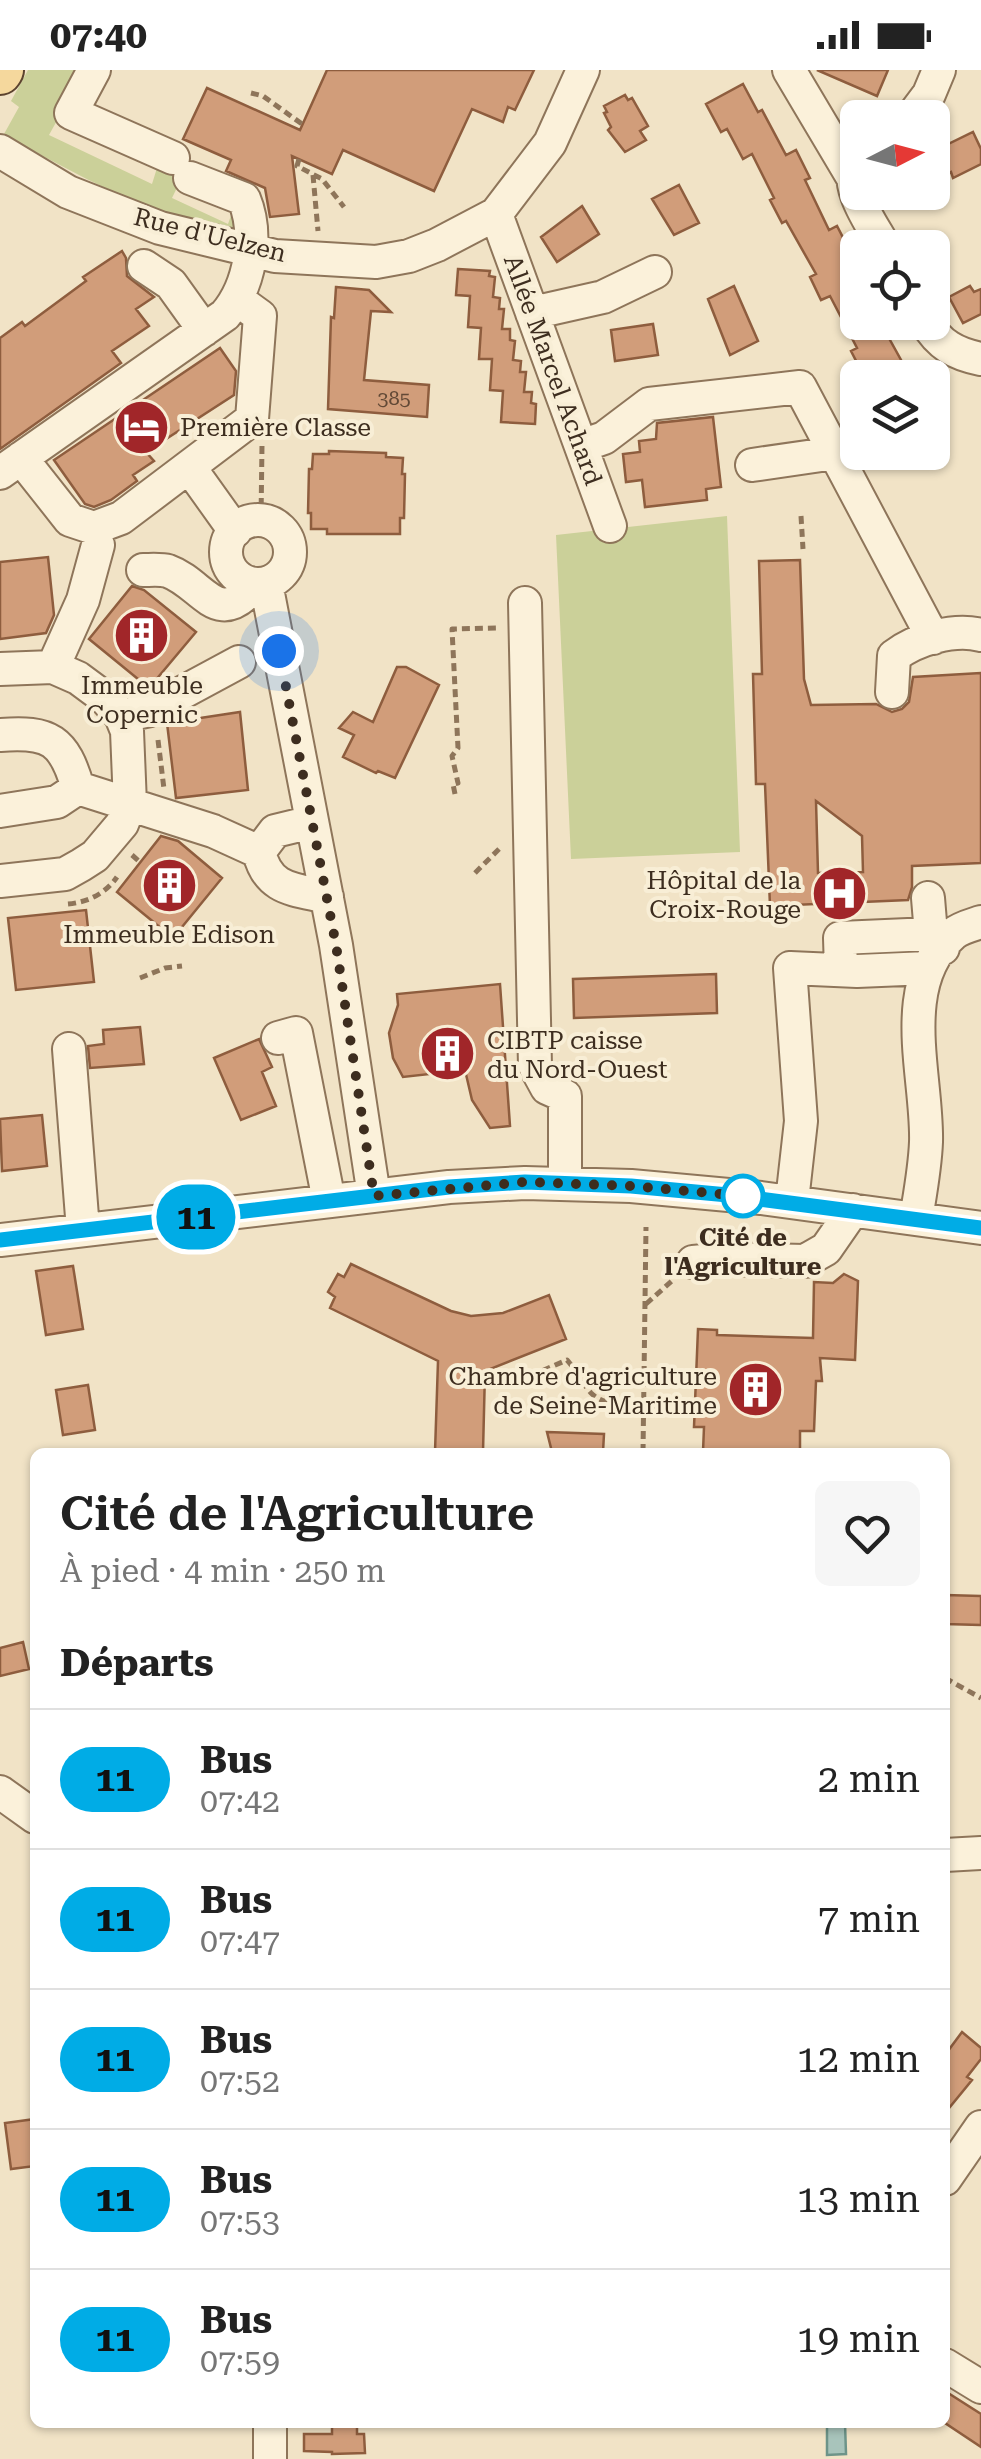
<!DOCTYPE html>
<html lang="fr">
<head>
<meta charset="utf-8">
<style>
	:root { --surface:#fff; --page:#f6f6f6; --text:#222; --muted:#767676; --line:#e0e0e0 }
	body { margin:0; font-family:"Roboto Serif",serif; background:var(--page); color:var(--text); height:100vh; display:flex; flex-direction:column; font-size:38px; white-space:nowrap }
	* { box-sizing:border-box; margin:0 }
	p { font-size:32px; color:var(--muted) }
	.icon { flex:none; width:55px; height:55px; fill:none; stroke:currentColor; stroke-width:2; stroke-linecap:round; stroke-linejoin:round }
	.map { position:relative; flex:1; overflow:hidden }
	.sheet { position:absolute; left:30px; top:1378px; width:920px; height:980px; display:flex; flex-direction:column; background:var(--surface); border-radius:15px; box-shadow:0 2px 8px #0004 }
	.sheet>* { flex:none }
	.badge { padding:0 20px; border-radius:32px; font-size:35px; line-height:65px }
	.needle { width:65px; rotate:84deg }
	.buttons { position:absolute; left:840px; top:30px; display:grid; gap:20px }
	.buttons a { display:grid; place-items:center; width:110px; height:110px; border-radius:15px; background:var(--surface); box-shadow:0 2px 8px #0004; font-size:50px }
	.you { position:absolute; width:50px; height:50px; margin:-25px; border:8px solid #fff; border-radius:50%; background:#1a73e8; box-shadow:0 0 0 15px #1a73e833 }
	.map>.badge { position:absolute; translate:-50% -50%; box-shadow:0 0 0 5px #fff }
	h2 { padding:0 30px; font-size:38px; line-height:90px }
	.round { display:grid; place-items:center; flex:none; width:105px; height:105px; border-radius:15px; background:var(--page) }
	.head { display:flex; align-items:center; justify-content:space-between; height:170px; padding:0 30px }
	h1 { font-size:48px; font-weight:600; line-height:75px }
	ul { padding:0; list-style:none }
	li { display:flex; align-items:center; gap:30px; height:140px; padding:0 30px; border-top:2px solid var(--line) }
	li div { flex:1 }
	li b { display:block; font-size:38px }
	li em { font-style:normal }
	li .badge { min-width:110px; font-weight:700; text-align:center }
	.status { display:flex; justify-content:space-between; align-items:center; height:70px; padding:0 50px; background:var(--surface); direction:ltr }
	.status svg { height:28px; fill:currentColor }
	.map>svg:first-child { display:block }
</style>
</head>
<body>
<div class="status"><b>07:40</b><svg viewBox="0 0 49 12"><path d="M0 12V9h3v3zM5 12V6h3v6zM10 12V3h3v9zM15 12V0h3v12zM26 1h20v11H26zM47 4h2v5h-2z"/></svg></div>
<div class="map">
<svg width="981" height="2389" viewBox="0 0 981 2389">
	<rect width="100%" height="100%" fill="#f1e3c6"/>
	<!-- green -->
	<path fill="#cbd099" d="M28,0h57l-36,65 103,49 5,-16 18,7 11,-6 -14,29 56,26 6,-17v23c-84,-15 -157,-54 -230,-96l15,-27 -8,-6z
		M727,446l13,336 -169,7 -15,-324z"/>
	<!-- water -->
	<path fill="#a8c4bb" stroke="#6d9489" stroke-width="2.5" d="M827,2353h18l1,31 -19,1z"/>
	<!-- building -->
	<path fill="#d19d7a" stroke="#8e5d3e" stroke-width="2.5" fill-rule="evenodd" d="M327,0h207l-19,40 -7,-3 -5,15 -31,-13 -38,82 -91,-41 -11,24 -40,-18 7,58 -29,3 -5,-29 -39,-17 5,-11 -48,-21 24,-51 93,42z
		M817,0h71l-11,26z
		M743,14l15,28 4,-2 24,45 10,-5 14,28 -5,2 24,50 8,-4 15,29 -6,2 12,22v43h22l31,56h-46l-14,-27 6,-3 -27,-52 -9,4 -11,-23 6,-3 -30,-53 -4,2 -12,-23 4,-2 -22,-44 -9,5 -16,-30 -6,3 -15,-28z
		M625,25l3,5 4,-2 16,28 -8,5 6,9 -21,12 -17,-22 3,-3 -7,-14 3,-1 -3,-6z
		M973,62l8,17v15l-28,14 -2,-6 -19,9v-29z
		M679,115l20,38 -25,12 -22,-36z
		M582,136l17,28 -42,28 -16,-25z
		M122,181l4,7 1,18 27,21 -18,12 13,17 -37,25 9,12 -121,86v-111l22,-16 3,4 61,-45 -3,-4z
		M458,199l32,2 -1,5 6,1 -2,20 7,1 -1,11h5l-2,20h8v11l5,1 -2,19 8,1 -1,11h6l-2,20h8l-1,11 5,1 -1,20 -34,-2 2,-31 -13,-1 2,-31h-13l2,-31 -13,-1 2,-31 -14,-1z
		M734,216l24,55 -28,14 -22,-56z
		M970,216l4,6 7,-3v25l-18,9 -14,-26z
		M336,217l33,3 22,22 -20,-1 -7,69 65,5 -2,32 -99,-8 3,-92 3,1z
		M653,254l5,31 -43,6 -4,-31z
		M220,278l16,23 -2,24 -88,57 8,9 -21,14 4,6 -26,19 -17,7 -9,-3 -31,-44z
		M713,347l8,70 -15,2 1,11 -62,7 -3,-27 -16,2 -3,-28 17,-2 -1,-11 17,-2 1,-16z
		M329,381l57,2v4l17,1 -1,16h3l-1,44h-4v16h-73v-5h-16v-16h-3l1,-44h3l1,-15h16z
		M48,487l6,58 -8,18 -46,6v-77z
		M800,490l4,119 7,26 65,-1 16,8 10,-3 7,-7 4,-25 68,-4v190l-69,3v21l-4,13 -138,6 -5,-122h-9l-3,-110h9l-3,-113zM816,731l46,35 1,36 -45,1z
		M132,516l12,4 52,42 -47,56 -60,-49z
		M397,597h9l33,18 -44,93 -17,-7 -2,2 -33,-16 11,-22 -15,-7 14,-16 20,10z
		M240,642l8,78 -72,8 -9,-75z
		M161,766l17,5 44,37 -49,60 -56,-46z
		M86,840l8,72 -78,8 -8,-72z
		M716,904l1,39 -143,5 -1,-39z
		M500,914l10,142 -20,2 -18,-28 -7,-30 -62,7 -10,-19 -4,-25 9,-28 -1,-11z
		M140,957l4,37 -54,4 -2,-22 16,-2 -1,-14z
		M259,969l13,28 -10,5 14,34 -35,14 -27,-62z
		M42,1045l5,51 -45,5 -2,-52z
		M351,1194l100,47 20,5 32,-3 46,-18 17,44 -81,32 -2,81h-48l3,-91 -108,-53 5,-11 -7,-5 10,-18 6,3z
		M73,1196l10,63 -37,6 -10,-64z
		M844,1204l14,7 -3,79 -35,-2 2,23h-6l-2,50h-14v21h-97l1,-25h-10l4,-98 19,1v5l96,3 1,-56 19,1z
		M88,1315l7,45 -32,5 -7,-45z
		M547,1362l57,2 -1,18h-51z
		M945,1525l36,1v29l-36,-1z
		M23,1572l6,27 -29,7v-28z
		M962,1962l19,16v11l-14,18 5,3 -27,33v-58z
		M35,2049v47l-24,3 -6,-46z
		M945,2321l36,23v33l-36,-24z
		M332,2352h25v12h7l1,19 -33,1v-2l-28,-1v-17h28z"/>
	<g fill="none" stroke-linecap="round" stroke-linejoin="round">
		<defs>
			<path id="minor" d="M94,0l-23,43 102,45
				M789,0l63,106
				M911,48l18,-24 10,-24
				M0,81l68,41 92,36 115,28 101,6 33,-6 28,-11 59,-31 54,-71 33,-73
				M855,88c-9,33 14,61 30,90
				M496,144l114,312
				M144,196l27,18 33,46
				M532,243l71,-16 52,-25
				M926,252c13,23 30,32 55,37
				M581,376l23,-8 45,-34 151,-17 133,251
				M21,388l49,62 24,8 27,-10 131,-99 8,-103 -22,-16
				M752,395l83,-12
				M190,398l45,63
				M0,403l225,-158c25,-29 34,-80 19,-116l-54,-21
				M226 482a32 32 0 1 1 64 0a32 32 0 1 1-64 0Z
				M143,500c7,0 18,-1 25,1 36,13 49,60 87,13
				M266,513l70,362 38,251
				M525,533l10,463 12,22 18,8v88
				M53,597l30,-67 15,-55
				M0,599l53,-2 25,11 27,20 16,18 6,15 3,73 -8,20 -27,32 -14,9 -16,9 -65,7
				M892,622l2,-36c22,-17 60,-28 87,-21
				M121,646l29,-6 89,-48
				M0,665c50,-4 64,5 78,53
				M78,718l135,43 46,21
				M0,741l57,-9 21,-14
				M259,782c9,38 34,37 68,45
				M259,782l16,-21 37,-9
				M928,828l3,36
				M841,900l-1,-32 91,-4 12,14
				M278,968l18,-5 33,168
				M69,979l14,181
				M792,1131l9,-80 -11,-153 67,3 71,-3
				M916,1149c4,-25 9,-51 10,-77 2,-65 -31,-157 27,-208 7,-6 19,-9 28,-12
				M0,1170l449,-53 76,-4 106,3 130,12 220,30
				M693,1192l33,-3 79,2 21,-12 27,-39
				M0,1722l35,25
				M945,1785l36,-2
				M945,2109l36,-52
				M945,2295l36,22
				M270,2389v-37"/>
			<path id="major" d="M0,3l2,-3"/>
		</defs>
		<!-- minor casing -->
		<use href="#minor" stroke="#8e755a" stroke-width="36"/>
		<!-- major casing -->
		<use href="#major" stroke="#5c432e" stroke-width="46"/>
		<!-- path -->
		<path stroke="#8e755a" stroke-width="5" stroke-dasharray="8 5" stroke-linecap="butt" d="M251,23l12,3 39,28
			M299,89l-2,7 25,13 22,28
			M313,105l5,56
			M801,446l2,33
			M261,449l1,-74
			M158,670l6,49
			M455,724l-2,-10 5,-1 -6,-27 6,-8 -6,-119 46,-1
			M132,785l8,7
			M475,803l26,-26
			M68,834c20,-2 37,-10 49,-27
			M140,908l25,-10 17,-2
			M646,1234l28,-25
			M507,1316l60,-26c9,10 15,23 24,33 18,18 56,12 80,13
			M643,1382l3,-225
			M945,1608l36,20"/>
		<!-- minor -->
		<use href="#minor" stroke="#fbf1da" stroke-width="32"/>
		<!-- major -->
		<use href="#major" stroke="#f5d89d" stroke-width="42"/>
	</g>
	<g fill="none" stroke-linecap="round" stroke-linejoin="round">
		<defs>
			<path id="line" d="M0,1170l449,-53 76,-5 106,4 97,9 253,33"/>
		</defs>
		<!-- line casing -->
		<use href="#line" stroke="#fff" stroke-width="22"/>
		<!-- line -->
		<use href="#line" stroke="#00ace6" stroke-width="15"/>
		<!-- walk -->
		<path stroke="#3d2d1f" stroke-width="10" stroke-dasharray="0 18" d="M279,581l57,294 38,251 151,-14 106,4 112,10"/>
	</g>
	<!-- icons -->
	<defs>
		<symbol id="hotel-disc" viewBox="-11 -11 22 22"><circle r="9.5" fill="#a12629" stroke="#f8eed6"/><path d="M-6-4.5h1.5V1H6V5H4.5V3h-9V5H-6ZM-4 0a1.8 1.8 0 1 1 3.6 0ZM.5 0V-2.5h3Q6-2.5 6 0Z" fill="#fff"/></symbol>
		<symbol id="building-disc" viewBox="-11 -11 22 22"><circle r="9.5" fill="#a12629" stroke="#f8eed6"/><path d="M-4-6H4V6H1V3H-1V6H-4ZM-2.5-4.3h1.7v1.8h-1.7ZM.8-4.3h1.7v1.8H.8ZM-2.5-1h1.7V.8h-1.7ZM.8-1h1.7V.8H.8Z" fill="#fff"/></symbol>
		<symbol id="hospital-disc" viewBox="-11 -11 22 22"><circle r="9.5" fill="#a12629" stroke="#f8eed6"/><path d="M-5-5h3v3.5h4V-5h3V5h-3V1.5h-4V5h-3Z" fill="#fff"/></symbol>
	</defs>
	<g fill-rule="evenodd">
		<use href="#hotel-disc" x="110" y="326" width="63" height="63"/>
		<use href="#building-disc" x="110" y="534" width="63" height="63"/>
		<use href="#building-disc" x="138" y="784" width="63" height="63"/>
		<use href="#hospital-disc" x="808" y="792" width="63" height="63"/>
		<use href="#building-disc" x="416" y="952" width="63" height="63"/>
		<use href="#building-disc" x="724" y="1288" width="63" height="63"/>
	</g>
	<!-- markers -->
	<circle fill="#fff" stroke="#00ace6" stroke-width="5" cx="743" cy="1126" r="20"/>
	<g text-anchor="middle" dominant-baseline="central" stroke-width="8" stroke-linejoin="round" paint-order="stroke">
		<!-- number labels -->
		<g font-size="20" fill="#624936">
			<text x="394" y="328">385</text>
		</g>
		<!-- street labels -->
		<g font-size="25" fill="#3d2d1f" stroke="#f8eed6">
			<text transform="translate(210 165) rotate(14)">Rue d'Uelzen</text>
			<text transform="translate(553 300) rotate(70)">Allée Marcel Achard</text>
		</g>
		<!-- poi labels -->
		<g font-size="25" fill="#3d2d1f" stroke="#f8eed6" text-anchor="start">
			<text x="180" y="357">Première Classe</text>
			<text x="142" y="615" text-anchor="middle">Immeuble<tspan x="142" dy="29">Copernic</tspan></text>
			<text x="801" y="810" text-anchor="end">Hôpital de la<tspan x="801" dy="29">Croix-Rouge</tspan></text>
			<text x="169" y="864" text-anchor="middle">Immeuble Edison</text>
			<text x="487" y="970">CIBTP caisse<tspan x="487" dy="29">du Nord-Ouest</tspan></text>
			<text x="717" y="1306" text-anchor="end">Chambre d'agriculture<tspan x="717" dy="29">de Seine-Maritime</tspan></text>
		</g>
		<!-- stop labels -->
		<g font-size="25" font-weight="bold" fill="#3d2d1f" stroke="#f8eed6">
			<text x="743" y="1167">Cité de<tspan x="743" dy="29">l'Agriculture</tspan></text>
		</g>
	</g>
</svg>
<div class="buttons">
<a><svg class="needle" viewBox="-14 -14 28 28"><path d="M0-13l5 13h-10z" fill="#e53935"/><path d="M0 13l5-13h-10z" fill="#767676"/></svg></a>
<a><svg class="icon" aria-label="locate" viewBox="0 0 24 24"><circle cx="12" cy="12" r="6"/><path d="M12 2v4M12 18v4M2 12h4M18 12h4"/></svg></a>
<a><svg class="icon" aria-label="layers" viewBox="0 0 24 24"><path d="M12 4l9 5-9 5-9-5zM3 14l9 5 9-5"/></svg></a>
</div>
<div class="you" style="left:279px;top:581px"></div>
<b class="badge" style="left:196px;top:1147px;background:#00ace6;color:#111">11</b>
<section class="sheet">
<div class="head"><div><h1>Cité de l'Agriculture</h1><p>À pied · 4 min · 250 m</p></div><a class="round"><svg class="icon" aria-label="heart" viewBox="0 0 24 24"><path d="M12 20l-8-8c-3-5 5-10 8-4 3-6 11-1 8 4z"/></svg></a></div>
<h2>Départs</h2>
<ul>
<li><span class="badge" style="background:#00ace6;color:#111">11</span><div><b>Bus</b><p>07:42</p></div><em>2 min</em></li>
<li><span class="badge" style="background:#00ace6;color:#111">11</span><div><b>Bus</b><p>07:47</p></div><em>7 min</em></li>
<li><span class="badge" style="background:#00ace6;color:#111">11</span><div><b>Bus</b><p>07:52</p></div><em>12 min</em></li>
<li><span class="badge" style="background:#00ace6;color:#111">11</span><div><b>Bus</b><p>07:53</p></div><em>13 min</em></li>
<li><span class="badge" style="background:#00ace6;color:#111">11</span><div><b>Bus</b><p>07:59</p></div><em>19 min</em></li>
</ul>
</section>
</div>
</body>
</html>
